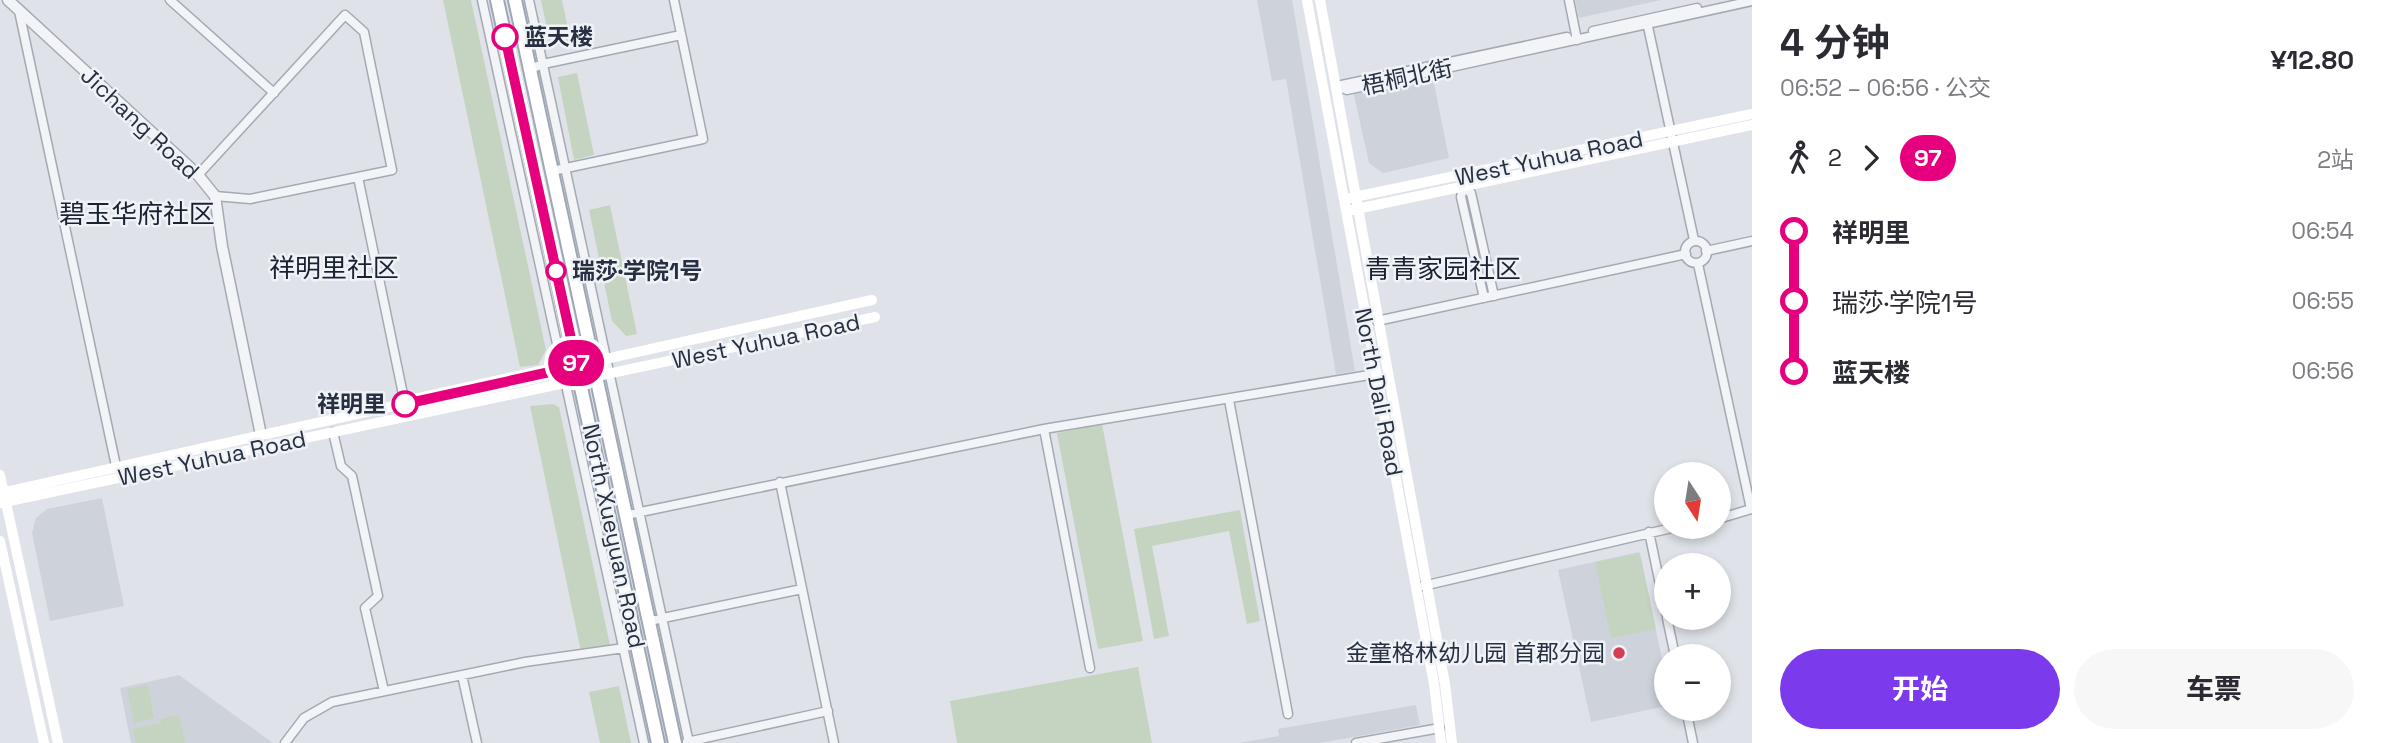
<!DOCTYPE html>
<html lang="zh">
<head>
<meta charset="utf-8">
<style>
	:root { --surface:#fff; --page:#f7f7f7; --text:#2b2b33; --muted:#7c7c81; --accent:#7c3aed }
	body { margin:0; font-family:"Space Grotesk","Noto Sans SC",sans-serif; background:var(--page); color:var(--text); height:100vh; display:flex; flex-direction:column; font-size:26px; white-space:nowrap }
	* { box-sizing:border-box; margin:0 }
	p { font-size:23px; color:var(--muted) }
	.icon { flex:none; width:38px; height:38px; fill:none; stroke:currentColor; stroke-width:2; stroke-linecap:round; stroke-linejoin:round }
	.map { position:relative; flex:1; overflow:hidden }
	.drawer { display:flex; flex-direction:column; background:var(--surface); width:630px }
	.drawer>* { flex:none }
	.badge { padding:0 14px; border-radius:23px; font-size:24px; line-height:46px }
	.needle { width:46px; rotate:168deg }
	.fabs { position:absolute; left:1654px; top:462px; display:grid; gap:14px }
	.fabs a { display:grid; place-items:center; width:77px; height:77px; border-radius:50%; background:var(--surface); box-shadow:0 4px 10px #0003; font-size:35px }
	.map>.badge { position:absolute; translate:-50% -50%; box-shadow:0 0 0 4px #fff }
	.legs { display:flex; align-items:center; gap:10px; height:77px; padding:0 28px; font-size:23px }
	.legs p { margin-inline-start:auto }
	.summary { display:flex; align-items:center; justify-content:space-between; height:119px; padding:0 28px }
	h1 { font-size:38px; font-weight:700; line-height:52px }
	.cta { display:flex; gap:14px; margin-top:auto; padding:14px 28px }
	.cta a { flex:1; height:80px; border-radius:42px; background:var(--accent); color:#fff; font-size:28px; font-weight:700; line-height:80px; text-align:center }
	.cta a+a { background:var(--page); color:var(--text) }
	ul { padding:0 28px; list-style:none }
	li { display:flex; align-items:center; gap:24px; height:70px; font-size:26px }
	li i { display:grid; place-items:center; width:10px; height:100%; margin:0 9px; background:currentColor }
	li i::after { content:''; width:18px; height:18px; margin:-9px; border:5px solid; border-radius:50%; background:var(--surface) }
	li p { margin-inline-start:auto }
	li:first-child i { background:linear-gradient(#0000 50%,currentColor 0) }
	li:last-child i { background:linear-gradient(currentColor 50%,#0000 0) }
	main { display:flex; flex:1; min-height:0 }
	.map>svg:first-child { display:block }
</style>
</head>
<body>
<main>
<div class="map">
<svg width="1752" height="743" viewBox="0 0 1752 743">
	<rect width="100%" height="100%" fill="#dfe3e9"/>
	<!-- built -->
	<path fill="#cdd2db" d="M1257,0h35l63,371 -19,3 -50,-295 -14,2z
		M1575,0h86l-82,18z
		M1432,74l17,84 -66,15 -14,-10 -16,-72z
		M102,498l22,108 -74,15 -18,-88 4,-15 11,-9z
		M1639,552l27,125v29l-75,16 -33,-152z
		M179,675l94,68h-142l-11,-55z
		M1416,705l4,20 -100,18h-81l40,-7 -1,-7z"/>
	<!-- green -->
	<path fill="#c5d4c0" d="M443,0h28l75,350 -8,15 -18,2z
		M541,0h21l9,42 -20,5z
		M577,73l17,82 -20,5 -16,-83z
		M610,205l27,129 -11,2 -14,-15 -23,-111z
		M553,404l6,3 51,238 -29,7 -51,-246z
		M1102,424l41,217 -45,8 -41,-216z
		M1240,510l20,111 -13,3 -18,-93 -77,15 17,90 -15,3 -20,-110z
		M1640,553l16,76 -45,9 -16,-76z
		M1138,667l14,76h-195l-7,-42z
		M148,685l6,33 -20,5 -7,-34z
		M619,686l12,57h-31l-11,-51z
		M179,715l6,28h-49l-3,-14 28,-6v-4z"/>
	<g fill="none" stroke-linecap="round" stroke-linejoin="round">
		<defs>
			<path id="minor" d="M170,0l104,93
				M482,0l162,743
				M529,0l160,743
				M1569,0l8,40
				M19,11l97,455
				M1647,22l47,218
				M1593,31l104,-23
				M530,69l13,-5 138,-29
				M1337,86l10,4 405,-89
				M1337,86l230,-49
				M552,171l151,-32 -29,-139
				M198,175l147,-160 19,17 28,138 -34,7
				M1463,187l8,6 23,103
				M1463,187l-2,10 23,101
				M215,196l35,3 108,-22 47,227
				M1685 252a11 11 0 1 1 22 0a11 11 0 1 1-22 0Z
				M1706,251l46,-10
				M1698,264l53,245 -33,10
				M1377,321l309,-67
				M1229,400l59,314
				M1044,429l46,239
				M333,432l8,34 11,10 26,120 -13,12 19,83
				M780,482l54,261
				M626,515l418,-86 331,-55
				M1649,532l17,81
				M1423,586l253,-59
				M1667,618l8,38
				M649,621l153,-32
				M462,675l15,68
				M1686,709l7,34
				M687,742l141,-31
				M285,743l19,-25 28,-16 193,-40 99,-14
				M1356,743l84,-15"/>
			<path id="tertiary" d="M8,0l190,175 17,21 7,50 39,189"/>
			<path id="primary" d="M497,0l161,743
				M515,0l160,743"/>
		</defs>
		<!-- minor casing -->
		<use href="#minor" stroke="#a4aab3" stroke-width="11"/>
		<!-- tertiary casing -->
		<use href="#tertiary" stroke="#a4aab3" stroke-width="13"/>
		<!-- primary casing -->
		<use href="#primary" stroke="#9ea7b6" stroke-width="16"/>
		<!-- minor -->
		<use href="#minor" stroke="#f2f4f7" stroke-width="8"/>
		<!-- tertiary -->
		<use href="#tertiary" stroke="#f2f4f7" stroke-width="10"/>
		<!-- secondary -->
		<path stroke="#fff" stroke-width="10" d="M1307,0l127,684 7,59
			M1320,0l125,684 7,59
			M1350,198l402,-84
			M1352,210l400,-85
			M0,475l58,268
			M0,493l872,-193
			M0,503l875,-186
			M0,541l44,202"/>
		<!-- primary -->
		<use href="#primary" stroke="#fff" stroke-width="12"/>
	</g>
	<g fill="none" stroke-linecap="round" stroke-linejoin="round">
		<defs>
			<path id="line-1" d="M405,404l172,-38 -72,-329"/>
		</defs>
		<!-- line-1 casing -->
		<use href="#line-1" stroke="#fff" stroke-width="16"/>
		<!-- line-1 -->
		<use href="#line-1" stroke="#e6007e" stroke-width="10"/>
	</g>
	<!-- markers -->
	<g fill="#fff" stroke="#e6007e" stroke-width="3.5">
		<circle cx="505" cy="37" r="12"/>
		<circle cx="556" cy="271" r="9"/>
		<circle cx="405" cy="404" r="12"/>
	</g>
	<circle fill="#d43e52" stroke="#eff2f7" stroke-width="2.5" cx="1619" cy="653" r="7"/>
	<g text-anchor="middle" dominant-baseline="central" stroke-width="5" stroke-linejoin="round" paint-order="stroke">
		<!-- stop labels -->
		<g font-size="23" font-weight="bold" fill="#273041" stroke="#eff2f7" text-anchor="start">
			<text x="524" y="37">蓝天楼</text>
			<text x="572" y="271">瑞莎·学院1号</text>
			<text x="386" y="404" text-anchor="end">祥明里</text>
		</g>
		<!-- street labels -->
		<g font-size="23" fill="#273041" stroke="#eff2f7">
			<text transform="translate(1407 77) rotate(-12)">梧桐北街</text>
			<text transform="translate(140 123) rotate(43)">Jichang Road</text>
			<text transform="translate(1549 158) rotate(-12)">West Yuhua Road</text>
			<text transform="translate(766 341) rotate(-12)">West Yuhua Road</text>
			<text transform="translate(1379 392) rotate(79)">North Dali Road</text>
			<text transform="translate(212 458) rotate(-12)">West Yuhua Road</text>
			<text transform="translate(614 536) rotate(78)">North Xueyuan Road</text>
		</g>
		<!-- poi labels -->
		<g font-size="23" fill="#273041" stroke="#eff2f7" text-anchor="end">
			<text x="1605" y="653">金童格林幼儿园 首郡分园</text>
		</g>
		<!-- quarter labels -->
		<g font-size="26" fill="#1a2232" stroke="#eff2f7">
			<text x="137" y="214">碧玉华府社区</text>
			<text x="334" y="268">祥明里社区</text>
			<text x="1443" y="269">青青家园社区</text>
		</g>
	</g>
</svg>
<div class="fabs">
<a><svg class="needle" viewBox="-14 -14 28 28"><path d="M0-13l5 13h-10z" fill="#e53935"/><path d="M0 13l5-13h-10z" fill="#7c7c81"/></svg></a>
<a>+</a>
<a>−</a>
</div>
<b class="badge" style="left:576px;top:363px;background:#e6007e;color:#fff">97</b>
</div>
<section class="drawer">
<div class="summary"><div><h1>4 分钟</h1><p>06:52 – 06:56 · 公交</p></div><b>¥12.80</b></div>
<div class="legs"><svg class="icon" aria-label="walk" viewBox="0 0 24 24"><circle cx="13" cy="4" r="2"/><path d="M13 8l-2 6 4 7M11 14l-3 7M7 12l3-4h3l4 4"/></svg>2<svg class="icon" aria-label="forward" viewBox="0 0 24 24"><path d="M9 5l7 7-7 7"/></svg><b class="badge" style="background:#e6007e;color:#fff">97</b><p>2站</p></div>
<ul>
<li><i style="color:#e6007e"></i><b>祥明里</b><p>06:54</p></li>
<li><i style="color:#e6007e"></i><span>瑞莎·学院1号</span><p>06:55</p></li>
<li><i style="color:#e6007e"></i><b>蓝天楼</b><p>06:56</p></li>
</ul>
<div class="cta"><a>开始</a><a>车票</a></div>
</section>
</main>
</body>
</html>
